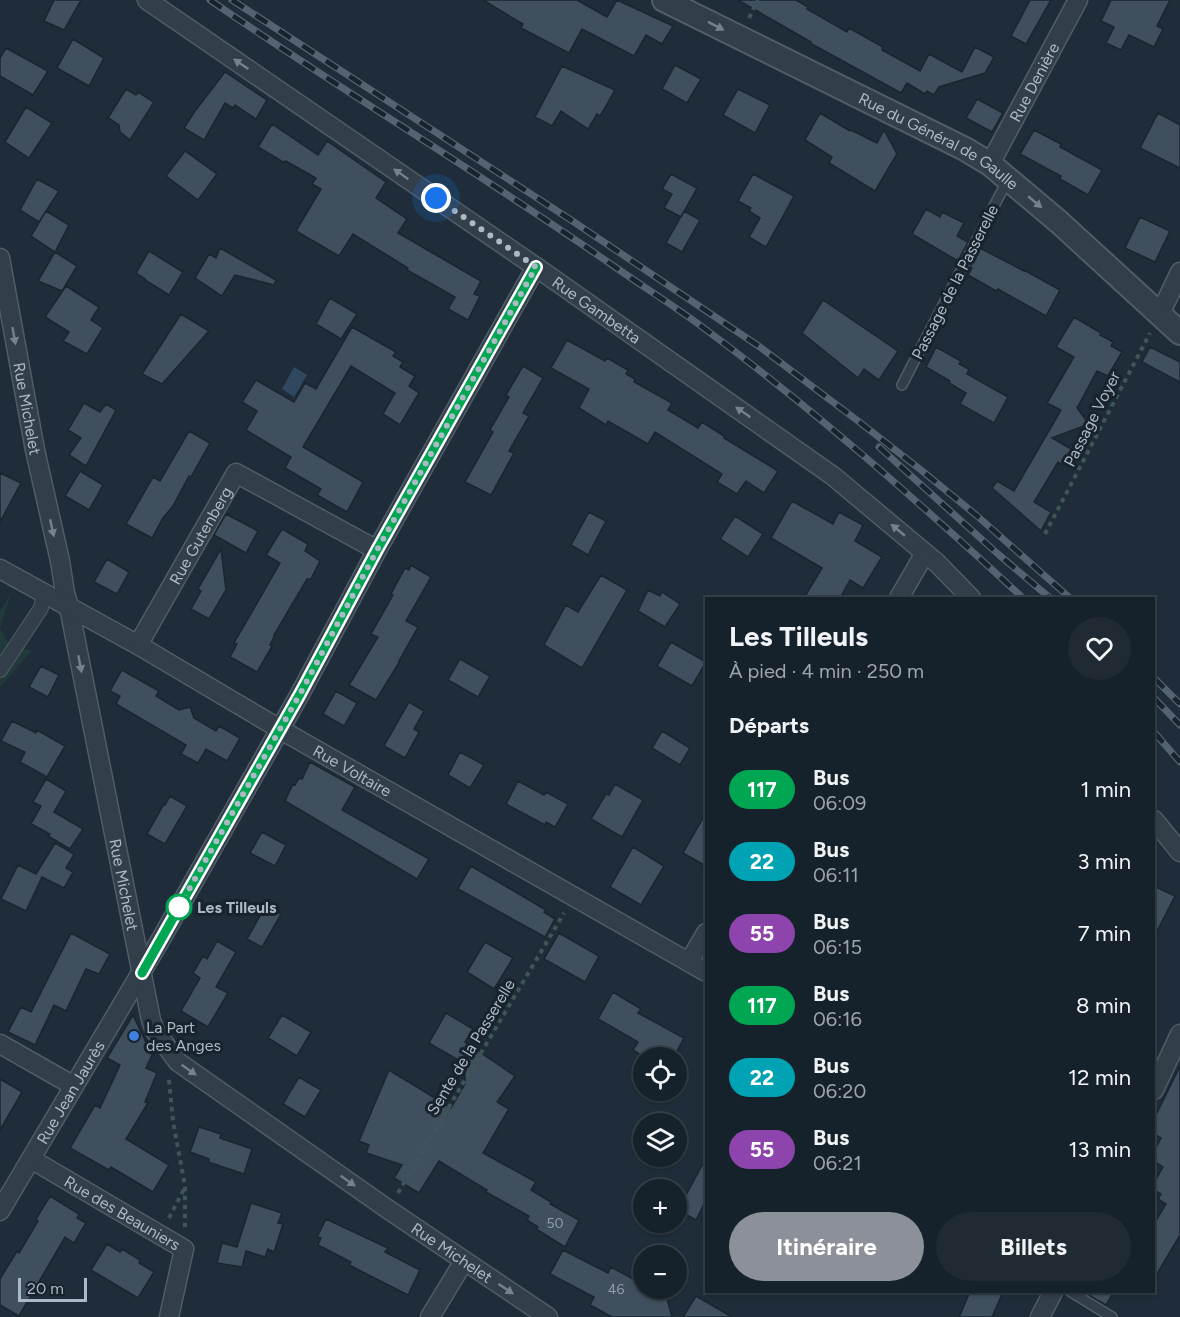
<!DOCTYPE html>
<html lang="fr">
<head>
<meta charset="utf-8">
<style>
	:root { --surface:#16222b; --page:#1f2a33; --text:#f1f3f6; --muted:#9ea4a9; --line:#353f47; --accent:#8c9099 }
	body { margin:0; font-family:Figtree,sans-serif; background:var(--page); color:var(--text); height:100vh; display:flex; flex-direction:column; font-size:22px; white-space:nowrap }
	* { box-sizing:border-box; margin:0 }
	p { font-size:20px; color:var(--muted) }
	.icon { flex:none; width:33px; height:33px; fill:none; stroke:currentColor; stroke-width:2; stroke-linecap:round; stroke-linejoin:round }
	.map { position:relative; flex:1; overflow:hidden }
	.drawer { position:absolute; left:705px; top:597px; width:450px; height:696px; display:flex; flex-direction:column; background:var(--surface); border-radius:0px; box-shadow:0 2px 4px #0004,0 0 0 2px var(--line) }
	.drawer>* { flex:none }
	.badge { padding:0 12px; border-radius:20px; font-size:21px; line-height:39px }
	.buttons { position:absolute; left:633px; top:1047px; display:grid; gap:12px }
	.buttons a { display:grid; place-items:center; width:54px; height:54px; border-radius:50%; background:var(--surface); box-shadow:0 2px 4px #0004,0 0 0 2px var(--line); font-size:30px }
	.scale { position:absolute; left:18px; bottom:15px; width:69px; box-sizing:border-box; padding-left:6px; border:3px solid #acb9c6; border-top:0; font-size:16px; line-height:21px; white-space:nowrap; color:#acb9c6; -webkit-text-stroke:4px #18232e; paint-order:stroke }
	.you { position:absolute; width:30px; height:30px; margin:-15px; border:4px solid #fff; border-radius:50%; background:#1a73e8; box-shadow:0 0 0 9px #1a73e833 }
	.map>.badge { position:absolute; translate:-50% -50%; box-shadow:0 0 0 3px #fff }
	h2 { padding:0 24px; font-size:22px; line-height:54px }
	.round { display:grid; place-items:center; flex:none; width:63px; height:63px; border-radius:32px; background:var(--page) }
	.head { display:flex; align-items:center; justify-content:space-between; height:102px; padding:0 24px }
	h1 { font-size:28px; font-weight:700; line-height:45px }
	.button { display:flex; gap:12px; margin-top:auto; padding:12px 24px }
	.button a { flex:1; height:69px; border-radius:36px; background:var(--accent); color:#fff; font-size:24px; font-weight:700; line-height:69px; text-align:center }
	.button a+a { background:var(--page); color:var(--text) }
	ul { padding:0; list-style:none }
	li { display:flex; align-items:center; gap:18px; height:72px; padding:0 24px }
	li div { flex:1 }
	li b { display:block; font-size:22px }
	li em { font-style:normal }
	li .badge { min-width:66px; font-weight:700; text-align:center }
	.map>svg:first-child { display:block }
</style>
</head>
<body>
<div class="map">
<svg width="1180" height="1317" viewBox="0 0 1180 1317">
	<rect width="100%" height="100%" fill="#1e2d39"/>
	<!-- green -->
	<path fill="#203a3a" d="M12,591l-12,37 9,16 23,7 -32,36v-75z"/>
	<!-- water -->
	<path fill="#2f4860" d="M294,367l13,8 -13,22 -12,-8z"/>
	<!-- building -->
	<path fill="#3f4f5e" stroke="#1a2530" stroke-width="1.5" d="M54,0h27l-17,30 -20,-9z
		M483,0h94l30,17 10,-17 56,26 -11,18 -16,-9 -12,21 -52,-27 -13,24 -48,-25 2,-4z
		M738,0h58l12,7 -1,2 40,23 2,-4 34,19 -1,3 38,21 9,-17 33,18 13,-25 19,10 -9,16 -46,14 -5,8 -7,-4 -2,3 -18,-11 -6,10 -91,-50 1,-1z
		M1030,0h21l-25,44 -15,-8z
		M1111,0h59l-13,26 6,3 -9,18 -25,-12 -8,15 -15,-7 8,-16 -13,-6z
		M73,39l31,19 -15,28 -32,-18z
		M6,48l42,23 -15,24 -33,-19v-18z
		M675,65l26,14 -14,24 -25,-14z
		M562,66l53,24 -15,26 -3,-2 -9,15 -27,-18 -9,15 -17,-9z
		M225,72l42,28 -11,19 -21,-14 -2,3 -8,-5 -21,37 -20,-12 11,-17z
		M126,89l10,6 2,-3 16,10 -24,38 -10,-8 -1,-7 -11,-7z
		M738,89l32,16 -15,28 -32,-18z
		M977,99l26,14 -11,19 -26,-14z
		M26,107l26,16 -23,35 -24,-16z
		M820,113l30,18 1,-1 26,13 7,-13 13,24 -22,37 -46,-28 3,-6 -27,-17z
		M1158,113l22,12v43l-40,-20z
		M272,124l46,31 9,-14 59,41 -10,16 31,21 -9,14 83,48 -7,13 6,2 -12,24 -20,-11 7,-12 -48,-27 1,-2 -55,-34 -14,22 -43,-25 25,-42 -9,-5 4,-6 -30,-17 -3,1 -25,-15z
		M1034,130l27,14 -1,3 42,23 -14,25 -28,-16 1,-3 -41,-22z
		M185,151l32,23 -19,26 -32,-24z
		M671,174l26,14 -16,29 -17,-9 8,-14 -10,-5z
		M753,174l41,22 -28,51 -17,-10 11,-19 -11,-7 2,-3 -13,-7z
		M37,179l22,12 -20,31 -19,-12z
		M926,209l14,8 2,-5 22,11 -7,13 11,6 -10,19 -46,-27z
		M46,211l23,14 -14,27 -24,-16z
		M684,211l16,9 -18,32 -16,-9z
		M1140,217l30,14 -15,31 -30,-14z
		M220,248l56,32 -2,5 -39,-10 -13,21 -27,-18 14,-24 7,4z
		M980,248l44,23v-1l36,20 -14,26 -48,-27 -2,2 -28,-16 4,-7 -2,-1z
		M149,251l34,21 -14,23 -24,-15v-1l-9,-6z
		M55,252l22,14 -15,25 -24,-10z
		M66,286l33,21 -8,13 12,8 -16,26 -24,-13 6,-9 -24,-15z
		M330,298l27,16 -16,25 -25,-15z
		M823,300l75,51 -19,29 -15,-11 -6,9 -56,-45z
		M181,314l28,17 -47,53 -20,-10z
		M1074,317l27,16 -1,2 13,7 -2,4 11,6 -14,24 -11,-5 -20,37 12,16 -37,14 19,11 -9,16 -4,-3 -24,40 17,10 -10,19 -49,-43 5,-7 17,10 47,-81 -14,-7 27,-46 -18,-10z
		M352,327l44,25 -3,4 10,6 -3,5 15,9 -6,10 10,7 -19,32 -17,-11 12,-21 -44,-27 -48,81 60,35 -16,30 -30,-17 4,-6 -36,-21 6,-11 -45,-27 11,-19 -15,-9 14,-22 38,22 11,-19 11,6z
		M567,340l38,21 2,-3 21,12 -2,4 9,5 -1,3 38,21 -4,7 30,18 4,-6 22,14v2l54,33 -14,22 -18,-12 -9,13 -20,-12 5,-8 -67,-42 -7,12 -40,-23 -2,4 -27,-17 10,-19 -38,-21z
		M936,347l25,14 -2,3 10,5 -2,5 41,23 -14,26 -34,-19 6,-11 -17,-10 1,-2 -24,-14z
		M1150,347l30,15v20l-38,-20z
		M523,366l20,12 -20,35 6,3 -20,35 5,2 -23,42 -26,-13 28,-50 -3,-2 19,-33 -3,-2z
		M84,403l16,9 6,-8 10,6 -30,56 -17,-11 12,-17 -13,-8z
		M189,431l21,12 -19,34 -2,-1 -16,30 -10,12 -11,20 -26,-14 27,-47 7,4z
		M80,471l23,14 -14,25 -24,-14z
		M0,473l21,10 -21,39z
		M792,501l41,23 6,-12 24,13 -8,16 27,16 -19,31 -13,-8 -10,18h-36l18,-30 -51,-30z
		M589,512l17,9 -18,34 -17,-10z
		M226,514l32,17 -12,22 -32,-18z
		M735,516l28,18 -15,23 -28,-18z
		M282,529l26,15 -3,7 15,10 -9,18h-4l-33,56h1l-5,10 2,1 -15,26 -27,-15 7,-13 -3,-1 46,-80 -14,-8z
		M221,549l5,41 -17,29 -18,-10 10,-18 -3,-2z
		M107,559l22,13 -12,22 -23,-12z
		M411,565l20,12 -25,44 12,6 -19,34h1l-24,39 -27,-15 29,-48 -7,-3 22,-39 -2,-1 14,-26 4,2z
		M601,575l26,15 -45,78 -38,-23 22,-40 12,7z
		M648,590l12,6 2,-4 18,12 -15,23 -27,-16z
		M671,642l35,20 -14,24 -35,-20z
		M460,659l30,17 -12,21 -30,-17z
		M41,666l18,9 -11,22 -19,-10z
		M122,670l37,21 -3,5 23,14 11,-3 4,11 22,13 3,-5 21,12 -13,23 -21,-12 -8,14 -17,-9 5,-9 -70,-41 4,-8 -10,-5z
		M336,691l21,12 -13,23 -21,-12z
		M409,702l15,9 -10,18 5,3 -14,26 -21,-12z
		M12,721l24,12 1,-3 28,16 -18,31 -27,-15 5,-10 -24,-11z
		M662,731l28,17 -10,17 -28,-17z
		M460,752l24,13 -14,23 -22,-13z
		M310,762l45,25 -13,23 87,49 -12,20 -132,-78 8,-17 2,1 4,-7 3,1z
		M46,779l20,12 -12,21 29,17 -13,20 -22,-13 2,-2 -19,-10 10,-18 -8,-4z
		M518,781l26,14 2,-3 22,12 -13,23 -9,-5 -1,3 -39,-21z
		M615,784l28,16 -21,37 -31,-18 15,-25 3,1z
		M170,796l17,10 -22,38 -18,-10 17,-30 1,1z
		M706,813v53l-23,-13z
		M262,832l24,13 -11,21 -25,-13z
		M55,843l19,11 -8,14 7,4 -9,16 -22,-11 -16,34 -25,-12 17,-34 18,9z
		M633,847l31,19 -23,39 -31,-18z
		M471,866l75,44 -2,2 11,7 -10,18 -87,-48z
		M1154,886l21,10 -21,41z
		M266,905l15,9 -19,33 -15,-8z
		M71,933l39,21 -11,20 -13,-5 -20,42 -12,-6 -19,40 -27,-13 13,-25 10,5z
		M559,933l40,23 -14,26 -41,-23z
		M217,941l19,11 -20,35 12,6 -20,34 -27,-16 19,-33 -7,-5 10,-17 4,3z
		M485,942l28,16 -19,31 -27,-17z
		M613,992l28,17 -3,4 46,25 -11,20h-27l-13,-8 5,-8 -40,-23z
		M446,1013l27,16 -8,13 50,34 -18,26 12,7 -26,44 53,29 -5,8 20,12 -1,2 29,16 -14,27 -29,-18 2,-2 -11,-7 2,-4 -43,-24 1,-2 -48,-29 -20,32 -25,-15 8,-13 -36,-12 3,-8 -10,-4 30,-71 62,38 14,-24v-20l-36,-21z
		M133,1015l19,40 -6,13 11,5 -12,29 3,1 -22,36 43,26 -16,27 -42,-25 -2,3 -39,-22 25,-43 5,3 20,-43 -13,-7z
		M282,1015l29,17 -14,24 -29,-18z
		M1180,1066v169l-26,44v-55l12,-20 -8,-5 3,-5 -7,-4v-7l9,-16 -9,-6v-10l7,-13 -7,-4v-15z
		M299,1077l22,13 -16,27 -22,-13z
		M0,1079l22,13 -22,38z
		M199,1127l22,7 -1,4 32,11 -8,25 -36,-12 1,-3 -19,-7z
		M706,1158v42l-10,20 -18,-10z
		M50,1196l29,18 -2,4 9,5 -12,20 -9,-6 -46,79 -19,-11v-26l17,-28 2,2 19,-32 -2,-2z
		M251,1203l31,10 -4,10 5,1 -9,28 -6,-3 -3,8 -19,-6 -4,16 -25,-4 5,-20 15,4z
		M326,1219l62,29 -3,4 35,18 -12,25 -59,-30 2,-3 -33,-17 3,-7 -4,-1z
		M107,1244l13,8 2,-3 18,11 -1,3 15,9 -16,26 -47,-28z
		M563,1250l45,23 3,-6 33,18v3h5l6,4 4,-1 7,4 6,22h-60l-22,-12 4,-8 -44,-23z
		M970,1292h33l-11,25h-33z
		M1093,1292h21l-8,13 -16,-9z
		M696,1296l36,21h-49z"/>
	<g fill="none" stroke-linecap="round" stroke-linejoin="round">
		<defs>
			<path id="service" d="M902,385l106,-206
				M1071,1292l41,25"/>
			<path id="pedestrian" d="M0,670l41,-62 3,-15"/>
			<g id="minor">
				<path id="s1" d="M147,0l389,267 297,209 104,87 34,35"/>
				<path id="s2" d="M990,164l88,-164"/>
				<path id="s3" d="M0,258l35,192 25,111 5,32 4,14 82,413 4,11 23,31 211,148 159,107"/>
				<path d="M1160,314l20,-42"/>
				<path id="s4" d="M0,569l138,76 152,90 416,237"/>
				<path d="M899,598l26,-45"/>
				<path id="s5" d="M138,645l98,-172 141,77"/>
				<path d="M1154,820l26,32"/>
				<path d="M689,962l17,-29"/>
				<path d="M0,1044l74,42"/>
				<path d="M1154,1090l26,-56"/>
				<path id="s6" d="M31,1159l153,90 -15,68"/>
				<path id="s7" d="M0,1211l161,-272 139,-245 77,-144 159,-283"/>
				<path d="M430,1317l34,-56"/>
				<path d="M1040,1317l13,-25"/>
			</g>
			<g id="tertiary">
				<path id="s8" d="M664,0l301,149 25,15 69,58 121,111"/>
			</g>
		</defs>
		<!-- service casing -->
		<use href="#service" stroke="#505c67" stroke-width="12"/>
		<!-- pedestrian casing -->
		<use href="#pedestrian" stroke="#505c67" stroke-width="16"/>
		<!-- minor casing -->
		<use href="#minor" stroke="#505c67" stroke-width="21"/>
		<!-- tertiary casing -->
		<use href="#tertiary" stroke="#505c67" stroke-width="26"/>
		<!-- path -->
		<path stroke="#3e5657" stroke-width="4" stroke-dasharray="4.5 4.5" stroke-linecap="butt" d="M749,18l9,-18
			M1045,534l105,-201
			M169,1080l4,41 12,65v41
			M398,1193l166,-280
			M169,1218l16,-31"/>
		<!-- service -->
		<use href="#service" stroke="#323e49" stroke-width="9"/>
		<!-- pedestrian -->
		<use href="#pedestrian" stroke="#323e49" stroke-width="14"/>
		<!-- minor -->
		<use href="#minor" stroke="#323e49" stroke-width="18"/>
		<!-- tertiary -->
		<use href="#tertiary" stroke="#323e49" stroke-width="22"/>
		<defs>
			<path id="rail" d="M210,0c134,92 274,176 408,269 27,19 56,37 83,57 114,84 219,177 322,272
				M232,0l339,220 189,127 98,74 63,49 55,45 94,83
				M879,447l119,107 52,44
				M1154,678l26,26
				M1154,698l26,27
				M1154,732l26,30"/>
		</defs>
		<!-- rail casing -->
		<use href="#rail" stroke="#546371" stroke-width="7"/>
		<!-- rail -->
		<use href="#rail" stroke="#18232e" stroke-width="4.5" stroke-dasharray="14" stroke-linecap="butt"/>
	</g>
	<!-- one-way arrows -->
	<defs><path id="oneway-solid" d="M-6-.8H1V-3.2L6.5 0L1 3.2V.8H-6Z" transform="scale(1.5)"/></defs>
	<g fill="#75828e">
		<use href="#oneway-solid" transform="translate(716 26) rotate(27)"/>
		<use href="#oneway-solid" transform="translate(241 64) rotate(-146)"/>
		<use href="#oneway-solid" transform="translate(401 174) rotate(-145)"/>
		<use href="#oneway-solid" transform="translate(1035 202) rotate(40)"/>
		<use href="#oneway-solid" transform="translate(14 336) rotate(80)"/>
		<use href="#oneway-solid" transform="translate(743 412) rotate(-145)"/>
		<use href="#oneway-solid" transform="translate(52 528) rotate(78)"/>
		<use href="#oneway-solid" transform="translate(898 530) rotate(-140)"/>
		<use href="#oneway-solid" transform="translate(80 664) rotate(79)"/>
		<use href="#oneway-solid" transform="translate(189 1070) rotate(35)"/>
		<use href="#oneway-solid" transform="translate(348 1181) rotate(35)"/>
		<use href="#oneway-solid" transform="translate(506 1289) rotate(34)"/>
	</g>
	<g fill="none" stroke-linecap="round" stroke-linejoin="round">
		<defs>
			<path id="line" d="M142,973l158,-279 77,-144 159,-283"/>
		</defs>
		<!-- line casing -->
		<use href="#line" stroke="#fff" stroke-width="14"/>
		<!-- line -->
		<use href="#line" stroke="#00a651" stroke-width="9"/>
		<!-- walk -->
		<path stroke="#acb9c6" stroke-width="6" stroke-dasharray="0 10.8" d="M179,907l121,-213 77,-144 159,-283 -100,-69"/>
	</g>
	<!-- markers -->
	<circle fill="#fff" stroke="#00a651" stroke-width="3" cx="179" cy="907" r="12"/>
	<circle fill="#3f7fe0" stroke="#18232e" stroke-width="2" cx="134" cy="1036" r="6"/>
	<g text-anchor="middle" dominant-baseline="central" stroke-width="6" stroke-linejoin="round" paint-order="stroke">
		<!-- number labels -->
		<g font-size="14" fill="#919eac">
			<text x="555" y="1223">50</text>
			<text x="616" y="1289">46</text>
		</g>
		<!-- street labels -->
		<g font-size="16" fill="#acb9c6" stroke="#18232e">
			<text stroke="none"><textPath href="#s2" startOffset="93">Rue Denière</textPath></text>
			<text stroke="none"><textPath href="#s8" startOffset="309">Rue du Général de Gaulle</textPath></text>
			<text transform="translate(955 282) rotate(-63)">Passage de la Passerelle</text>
			<text stroke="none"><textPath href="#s1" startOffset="546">Rue Gambetta</textPath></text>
			<text stroke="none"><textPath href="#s3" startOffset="153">Rue Michelet</textPath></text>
			<text transform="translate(1092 419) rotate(-63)">Passage Voyer</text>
			<text stroke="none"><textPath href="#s5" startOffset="126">Rue Gutenberg</textPath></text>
			<text stroke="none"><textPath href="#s4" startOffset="406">Rue Voltaire</textPath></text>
			<text stroke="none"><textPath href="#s3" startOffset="639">Rue Michelet</textPath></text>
			<text transform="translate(471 1047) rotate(-59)">Sente de la Passerelle</text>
			<text stroke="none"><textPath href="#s7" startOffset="138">Rue Jean Jaurès</textPath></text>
			<text stroke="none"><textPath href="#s6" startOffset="106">Rue des Beauniers</textPath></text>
			<text stroke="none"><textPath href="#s3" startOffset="1161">Rue Michelet</textPath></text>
		</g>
		<!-- stop labels -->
		<g font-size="16" font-weight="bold" fill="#acb9c6" stroke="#18232e" text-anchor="start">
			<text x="197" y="907">Les Tilleuls</text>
		</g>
		<!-- poi labels -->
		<g font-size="16" fill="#acb9c6" stroke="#18232e" text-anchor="start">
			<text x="146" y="1027">La Part<tspan x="146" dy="18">des Anges</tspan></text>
		</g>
	</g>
</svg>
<div class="buttons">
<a><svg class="icon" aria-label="locate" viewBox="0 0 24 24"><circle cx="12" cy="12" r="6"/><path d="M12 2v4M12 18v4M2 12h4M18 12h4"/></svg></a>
<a><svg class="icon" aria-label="layers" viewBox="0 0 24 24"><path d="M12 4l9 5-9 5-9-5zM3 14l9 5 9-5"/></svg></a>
<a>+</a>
<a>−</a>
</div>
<div class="scale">20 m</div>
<div class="you" style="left:436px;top:198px"></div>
<section class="drawer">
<div class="head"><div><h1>Les Tilleuls</h1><p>À pied · 4 min · 250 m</p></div><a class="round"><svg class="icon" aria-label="heart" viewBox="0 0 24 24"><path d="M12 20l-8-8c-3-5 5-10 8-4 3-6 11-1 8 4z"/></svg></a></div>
<h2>Départs</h2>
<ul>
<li><span class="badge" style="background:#00a651;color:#fff">117</span><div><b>Bus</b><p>06:09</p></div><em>1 min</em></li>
<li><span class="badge" style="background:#00a3b4;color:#fff">22</span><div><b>Bus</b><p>06:11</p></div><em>3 min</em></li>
<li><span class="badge" style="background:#8e44ad;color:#fff">55</span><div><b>Bus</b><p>06:15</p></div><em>7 min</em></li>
<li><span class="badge" style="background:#00a651;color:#fff">117</span><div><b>Bus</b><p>06:16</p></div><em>8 min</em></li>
<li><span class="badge" style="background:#00a3b4;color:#fff">22</span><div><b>Bus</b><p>06:20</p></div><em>12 min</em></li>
<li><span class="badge" style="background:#8e44ad;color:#fff">55</span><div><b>Bus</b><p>06:21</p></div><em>13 min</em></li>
</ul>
<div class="button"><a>Itinéraire</a><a>Billets</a></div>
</section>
</div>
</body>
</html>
